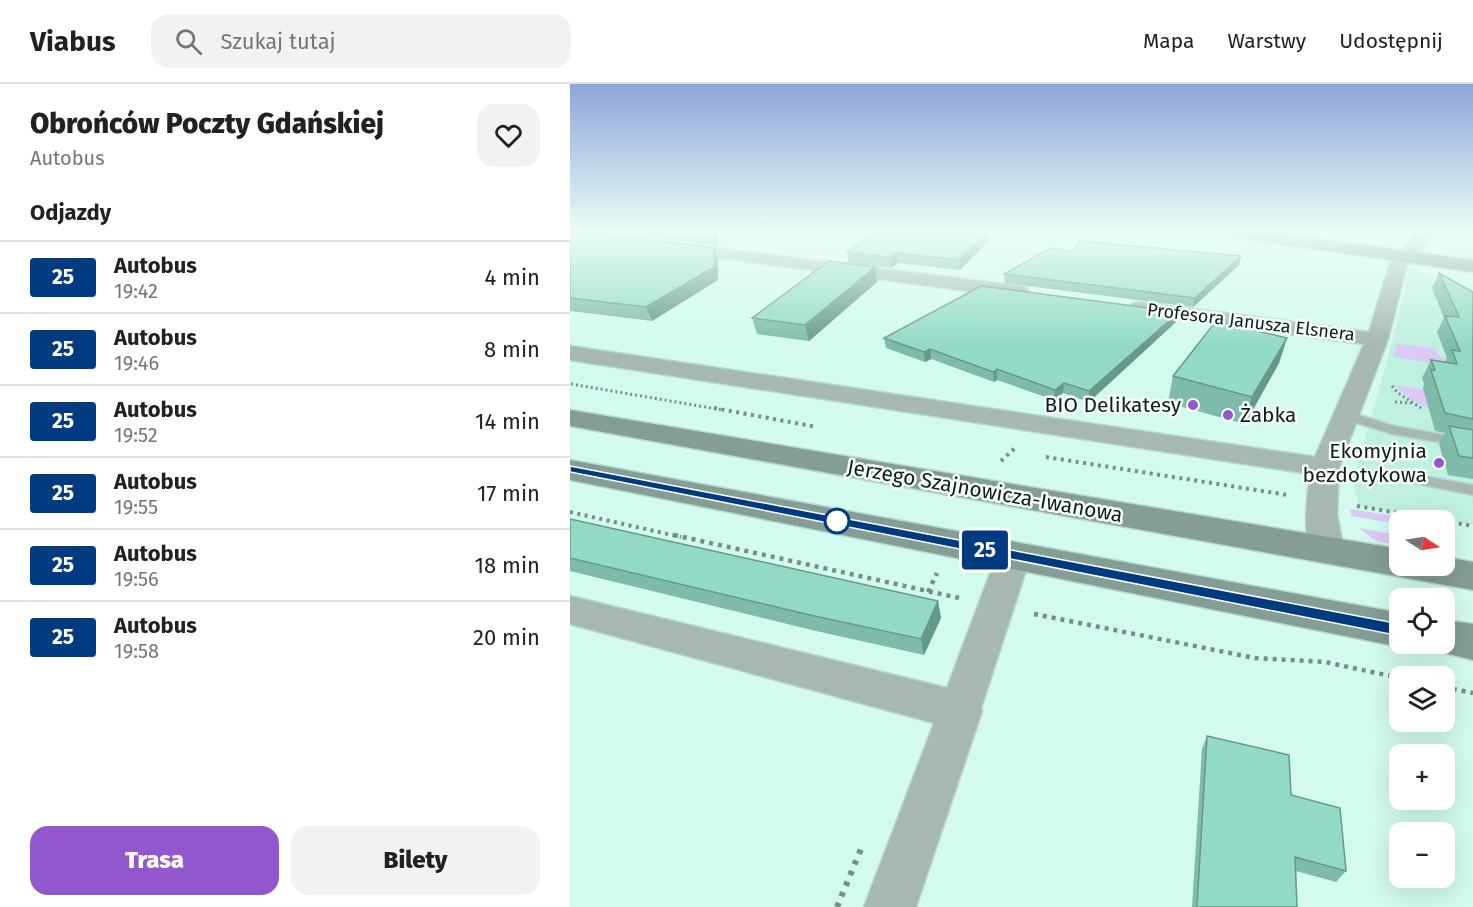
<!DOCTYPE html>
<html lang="pl">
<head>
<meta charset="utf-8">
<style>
	:root { --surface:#fff; --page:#f2f2f2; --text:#202124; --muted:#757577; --line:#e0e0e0; --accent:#9357cd }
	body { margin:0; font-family:"Fira Sans",sans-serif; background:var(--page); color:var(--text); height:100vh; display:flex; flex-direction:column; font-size:22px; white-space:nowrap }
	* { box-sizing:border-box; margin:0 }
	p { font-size:20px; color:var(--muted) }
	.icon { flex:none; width:33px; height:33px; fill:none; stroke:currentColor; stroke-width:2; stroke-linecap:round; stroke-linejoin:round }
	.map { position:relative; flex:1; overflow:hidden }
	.side { display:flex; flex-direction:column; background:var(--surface); width:570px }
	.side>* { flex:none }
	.badge { padding:0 12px; border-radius:4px; font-size:21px; line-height:39px }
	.needle { width:39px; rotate:102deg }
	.fabs { position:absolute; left:819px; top:426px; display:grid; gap:12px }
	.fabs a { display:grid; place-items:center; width:66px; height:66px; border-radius:12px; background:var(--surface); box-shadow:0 6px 24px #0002; font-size:30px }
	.map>.badge { position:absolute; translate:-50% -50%; box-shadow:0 0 0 3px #fff }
	h2 { padding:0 30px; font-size:22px; line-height:54px }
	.round { display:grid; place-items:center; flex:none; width:63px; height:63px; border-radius:18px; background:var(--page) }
	.head { display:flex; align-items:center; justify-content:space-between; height:102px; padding:0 30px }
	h1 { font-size:28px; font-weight:800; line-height:45px }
	.action { display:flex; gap:12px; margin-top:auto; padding:12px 30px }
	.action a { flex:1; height:69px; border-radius:18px; background:var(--accent); color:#fff; font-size:24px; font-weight:800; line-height:69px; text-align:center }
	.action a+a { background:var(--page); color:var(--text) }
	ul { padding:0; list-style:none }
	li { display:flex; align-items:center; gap:18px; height:72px; padding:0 30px; border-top:2px solid var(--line) }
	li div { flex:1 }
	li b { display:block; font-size:22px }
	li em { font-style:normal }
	li .badge { min-width:66px; font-weight:700; text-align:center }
	header { display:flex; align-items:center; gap:36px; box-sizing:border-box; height:84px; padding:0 30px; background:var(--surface); border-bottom:2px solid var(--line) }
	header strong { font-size:28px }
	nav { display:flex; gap:33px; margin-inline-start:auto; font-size:21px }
	.search { width:420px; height:54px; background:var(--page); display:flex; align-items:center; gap:15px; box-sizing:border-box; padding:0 21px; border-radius:18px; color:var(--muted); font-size:22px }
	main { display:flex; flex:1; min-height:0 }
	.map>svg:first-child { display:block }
</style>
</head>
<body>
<header>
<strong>Viabus</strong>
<div class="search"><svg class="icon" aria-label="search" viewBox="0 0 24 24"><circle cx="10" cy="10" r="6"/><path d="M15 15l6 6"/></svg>Szukaj tutaj</div>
<nav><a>Mapa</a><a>Warstwy</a><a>Udostępnij</a></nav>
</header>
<main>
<section class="side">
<div class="head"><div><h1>Obrońców Poczty Gdańskiej</h1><p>Autobus</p></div><a class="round"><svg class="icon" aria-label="heart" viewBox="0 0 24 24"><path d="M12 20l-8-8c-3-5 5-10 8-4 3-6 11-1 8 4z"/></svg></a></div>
<h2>Odjazdy</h2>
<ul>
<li><span class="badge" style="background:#003b80;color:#fff">25</span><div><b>Autobus</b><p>19:42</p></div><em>4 min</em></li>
<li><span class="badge" style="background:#003b80;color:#fff">25</span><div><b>Autobus</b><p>19:46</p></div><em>8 min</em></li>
<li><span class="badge" style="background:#003b80;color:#fff">25</span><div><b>Autobus</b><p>19:52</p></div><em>14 min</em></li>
<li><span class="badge" style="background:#003b80;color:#fff">25</span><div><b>Autobus</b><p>19:55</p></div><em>17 min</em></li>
<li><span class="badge" style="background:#003b80;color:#fff">25</span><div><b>Autobus</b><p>19:56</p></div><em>18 min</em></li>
<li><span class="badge" style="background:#003b80;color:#fff">25</span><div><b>Autobus</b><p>19:58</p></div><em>20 min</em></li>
</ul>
<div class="action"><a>Trasa</a><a>Bilety</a></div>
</section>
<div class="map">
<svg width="903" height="823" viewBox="0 0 903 823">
	<rect width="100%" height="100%" fill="#d2faee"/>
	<!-- built -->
	<path fill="#bff0e1" d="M845,184l58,34v223l-114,-19 -6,-24 39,-139 18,-74z"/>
	<!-- green -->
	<path fill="#ddc9f6" d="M827,260l37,4 6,9 33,5 -32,2 -47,-7z
		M825,301l28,4 9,21 -22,-11z
		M780,425l70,11h-20l-1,4 -48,-8z
		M788,444l41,7v10l-23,-4z"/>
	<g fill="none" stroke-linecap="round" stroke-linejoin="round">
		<defs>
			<path id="lane" d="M776,327l48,15 79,14v8l-81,-14 -51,-16 -1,-3z
				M843,390l60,11v10l-65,-13 -2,-3z"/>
			<path id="street" d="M15,148h22l-3,3 -34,14v-11z
				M845,148h16l-9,16 -15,16 -19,75 -49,129 -2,46 7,37 -5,8 -12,4 -12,-4c-14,-25 -8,-58 -5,-85l-740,-114v-14l745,111 49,-113 -225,-30 -7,-2 -3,-4 3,-4 7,-2 230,30 21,-69 19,-20z
				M105,159l345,43 7,2 2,4 -2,4 -7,2 -351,-47 -2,-3 2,-3z
				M444,459l12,3 5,9 -50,153 1,3 -66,196h-52l70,-184 -364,-99v-28l377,92 50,-133 5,-9z"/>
			<path id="secondary" d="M655,148h45l203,28v12l-240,-35z
				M0,326l830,139v17h44v-9l29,5v28l-903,-164z
				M0,376l830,153v31h10l-10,3 -830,-167z
				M874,536l29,4v36l-44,-11 -3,-5h18z"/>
		</defs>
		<!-- lane casing -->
		<use href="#lane" stroke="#b3d7cc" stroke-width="3"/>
		<!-- street casing -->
		<use href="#street" stroke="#b3d7cc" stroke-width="3"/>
		<!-- secondary casing -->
		<use href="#secondary" stroke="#b3d7cc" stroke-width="3"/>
		<!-- path-far4 -->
		<path stroke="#738f87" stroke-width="2" stroke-dasharray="1.5 2" stroke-linecap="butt" d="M615,148l20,3"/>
		<!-- path-far3 -->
		<path stroke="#738f87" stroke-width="3" stroke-dasharray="2 3" stroke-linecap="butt" d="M1,300l152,26
			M822,302l6,7 23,15
			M825,318l16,1"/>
		<!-- path-far2 -->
		<path stroke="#738f87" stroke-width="4" stroke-dasharray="3 4.5" stroke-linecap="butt" d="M144,324l103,19
			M476,373l242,38
			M431,377l14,-13
			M787,422l84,14
			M0,428l111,25
			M874,437l29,5"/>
		<!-- path-far1 -->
		<path stroke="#738f87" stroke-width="4.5" stroke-dasharray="4 5" stroke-linecap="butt" d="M104,451l285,63
			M358,508l9,-19
			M464,530l221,44 70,4 75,16
			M874,603l29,6"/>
		<!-- path -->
		<path stroke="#738f87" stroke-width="6" stroke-dasharray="4.5 7" stroke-linecap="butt" d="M267,823l26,-63"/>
		<!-- lane -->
		<use href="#lane" fill="#a7b8b3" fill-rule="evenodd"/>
		<!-- street -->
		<use href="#street" fill="#a7b8b3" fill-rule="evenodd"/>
		<!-- secondary -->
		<use href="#secondary" fill="#849d95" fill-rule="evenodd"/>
	</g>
	<!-- wall -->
	<path fill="#7ebbaa" d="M0,148l144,16 4,12v20l-66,41 -82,-10z
		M44,148h104v14z
		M417,148l1,9 -28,29 -62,-7 -6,5 -43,-5 -2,-11z
		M503,167l168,5 -2,9 -46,42 -188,-24 -1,-9z
		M869,189l34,19v187l-25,-4 -9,-31 6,-11 -10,-2 -12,-43 1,-4 -2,-6 9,-18 14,2 2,-4 -10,-26 7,-14 -12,-30z
		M307,198l-68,59 -52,-7 -5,-16z
		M607,237l-88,81 -26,-9 -9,7 -57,-20 -3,2 -63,-23 -6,3 -39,-14 -2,-10z
		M717,254l-8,25 -34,61 -77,-21 5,-27z
		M0,435l368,82 3,17 -17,37 -108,-24 -246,-60z
		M637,652l84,59 55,76 -10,11 -40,-11 1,36h-105l10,-158z"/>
	<!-- shaded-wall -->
	<path fill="#66998b" d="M145,148h3v14l-4,-12z
		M417,148l1,9 -28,29 -1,-10z
		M144,164l4,12v20l-66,41 -6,-14z
		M326,169l2,10 -6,5 -1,-10z
		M671,172l-2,9 -46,42 2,-9z
		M305,183l2,15 -68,59 -4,-16z
		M609,228l-2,9 -88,81v-11z
		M717,254l-8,25 -34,61 7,-27z
		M360,265l1,10 -6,3 -1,-10z
		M427,285v11l-3,2 -1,-10z
		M494,299l-1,10 -9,7 1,-10z
		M368,517l3,17 -17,37 -3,-16z"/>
	<!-- building -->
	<path fill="#92dac6" stroke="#66998b" stroke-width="1.5" d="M0,148h18l126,16v19l-68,40 -76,-9z
		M130,148h15l-1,2z
		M306,148h111l-28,28 -63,-7 -5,5 -44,-6z
		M510,157l161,15 -46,42 -191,-24 47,-26 22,3z
		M259,177l46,6 -70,58 -53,-7z
		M869,189l34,19v127l-28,-6 -14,-43h4l-4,-10 26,4 -5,-14 8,1 -15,-35 14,1z
		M411,202l198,26 -90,79 -25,-8 -9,7 -58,-21 -4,3 -63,-23 -6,3 -40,-14z
		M646,237l71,17 -35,59 -79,-21z
		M879,342l24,4v28l-14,-2z
		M0,435l368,82 -17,38 -111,-24 -240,-57z
		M637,652l82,19 2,40 49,13 6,63 -51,-14 2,50h-100z"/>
	<!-- sky -->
	<linearGradient id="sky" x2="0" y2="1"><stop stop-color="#8da5d9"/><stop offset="0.56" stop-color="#ebfdf7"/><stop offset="1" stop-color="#ebfdf7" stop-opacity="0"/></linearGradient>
	<rect width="903" height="263" fill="url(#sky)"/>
	<!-- line -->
	<path fill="#003b80" stroke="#fff" stroke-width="1.5" d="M0,382l830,158 5,1 2,5 -2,4 -5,2 -830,-164z"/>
	<!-- markers -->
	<g fill="#9357cd" stroke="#f7fffc" stroke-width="2">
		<circle cx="623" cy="321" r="6"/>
		<circle cx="658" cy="331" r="6"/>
		<circle cx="869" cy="379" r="6"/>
	</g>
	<circle fill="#fff" stroke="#003b80" stroke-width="3" cx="267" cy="437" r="12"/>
	<g text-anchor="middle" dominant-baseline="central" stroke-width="5" stroke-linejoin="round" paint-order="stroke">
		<!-- far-street labels -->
		<g font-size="18" fill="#0f1e1a" stroke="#f7fffc">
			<text transform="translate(681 238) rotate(7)">Profesora Janusza Elsnera</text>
		</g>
		<!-- poi labels -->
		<g font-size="21" fill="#0f1e1a" stroke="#f7fffc" text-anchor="end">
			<text x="611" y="321">BIO Delikatesy</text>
			<text x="670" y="331" text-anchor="start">Żabka</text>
			<text x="857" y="367">Ekomyjnia<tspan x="857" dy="24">bezdotykowa</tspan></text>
		</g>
		<!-- street labels -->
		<g font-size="21" fill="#0f1e1a" stroke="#f7fffc">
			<text transform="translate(415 407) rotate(10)">Jerzego Szajnowicza-Iwanowa</text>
		</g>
	</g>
</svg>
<div class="fabs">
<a><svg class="needle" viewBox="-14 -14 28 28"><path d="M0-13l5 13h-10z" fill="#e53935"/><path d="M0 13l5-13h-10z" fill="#757577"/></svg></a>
<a><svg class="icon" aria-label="locate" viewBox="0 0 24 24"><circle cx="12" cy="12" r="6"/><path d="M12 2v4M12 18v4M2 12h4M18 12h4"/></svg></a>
<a><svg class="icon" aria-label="layers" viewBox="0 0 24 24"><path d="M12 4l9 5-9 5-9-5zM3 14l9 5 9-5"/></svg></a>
<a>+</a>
<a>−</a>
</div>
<b class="badge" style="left:415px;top:466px;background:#003b80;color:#fff">25</b>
</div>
</main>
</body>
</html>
